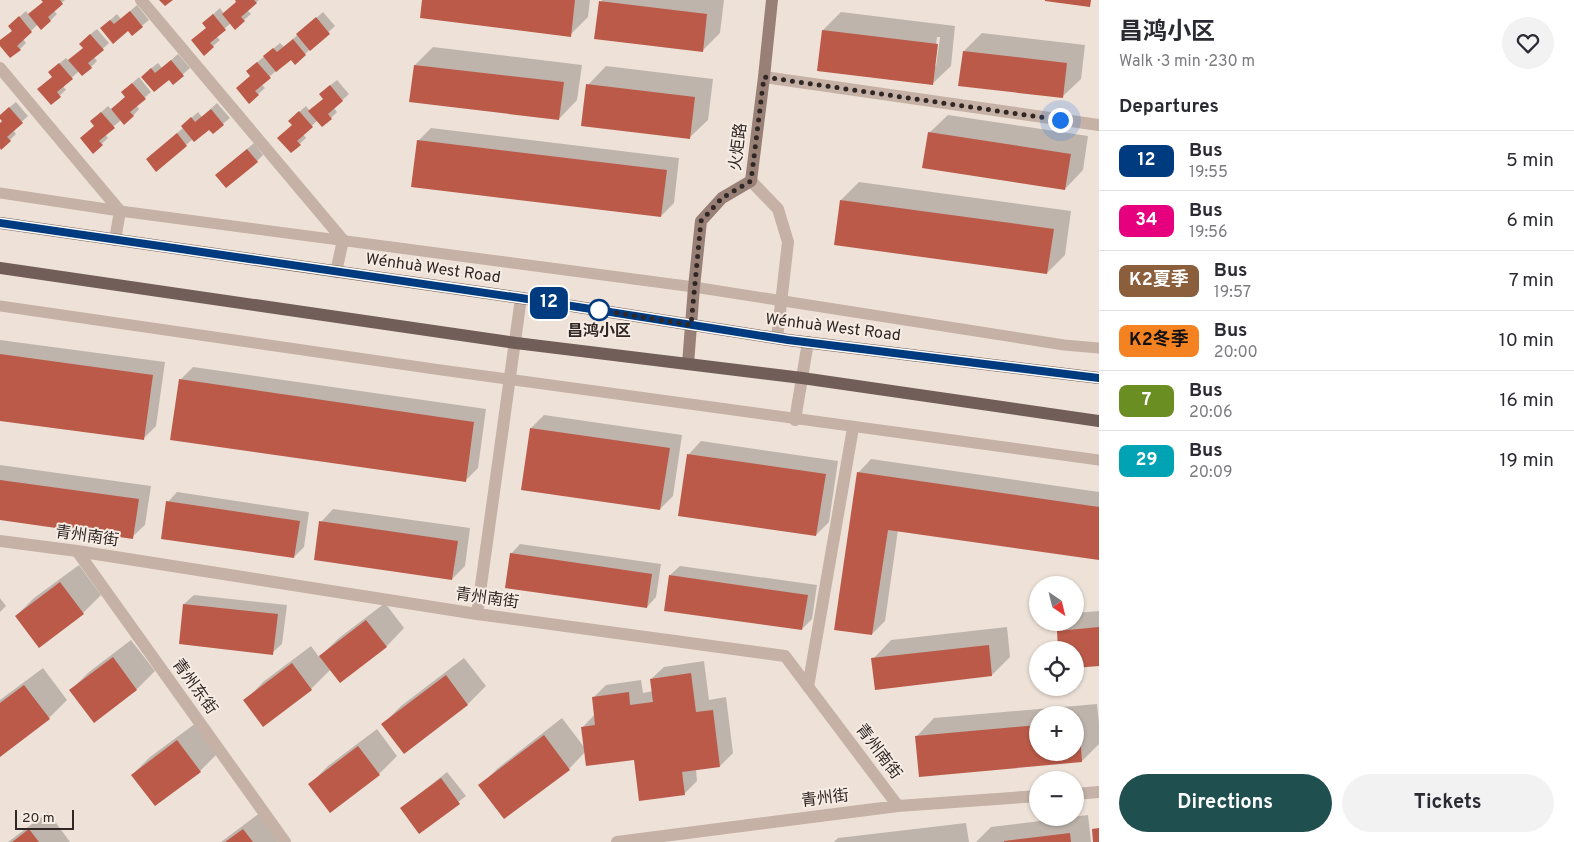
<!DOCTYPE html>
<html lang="en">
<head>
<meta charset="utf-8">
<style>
	:root { --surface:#fff; --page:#f2f2f3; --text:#2b2b33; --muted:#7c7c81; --line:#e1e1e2; --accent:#1f4f4e }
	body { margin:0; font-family:Overpass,"Noto Sans SC",sans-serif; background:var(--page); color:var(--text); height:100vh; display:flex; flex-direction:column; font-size:19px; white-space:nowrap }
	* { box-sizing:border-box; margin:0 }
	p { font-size:16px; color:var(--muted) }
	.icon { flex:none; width:28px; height:28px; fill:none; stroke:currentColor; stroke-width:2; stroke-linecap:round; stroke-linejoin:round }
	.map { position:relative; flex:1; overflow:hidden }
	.panel { display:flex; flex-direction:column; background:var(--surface); width:475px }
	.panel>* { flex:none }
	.badge { padding:0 10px; border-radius:8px; font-size:18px; line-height:32px }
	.needle { width:32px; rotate:145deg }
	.tools { position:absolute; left:1029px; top:576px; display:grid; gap:10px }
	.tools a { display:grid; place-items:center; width:55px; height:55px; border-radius:50%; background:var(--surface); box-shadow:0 1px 4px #0004; font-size:25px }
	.scale { position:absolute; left:15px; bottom:12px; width:59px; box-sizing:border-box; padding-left:5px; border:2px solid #312826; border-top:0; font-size:14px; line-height:18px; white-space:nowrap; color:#312826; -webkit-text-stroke:4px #f7ece4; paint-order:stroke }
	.you { position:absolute; width:25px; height:25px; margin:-12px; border:4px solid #fff; border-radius:50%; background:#1a73e8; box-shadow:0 0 0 8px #1a73e833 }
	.map>.badge { position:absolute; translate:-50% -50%; box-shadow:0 0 0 2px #fff }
	h2 { padding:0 20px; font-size:19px; line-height:45px }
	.round { display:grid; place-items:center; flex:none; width:52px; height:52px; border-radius:26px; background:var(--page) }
	.head { display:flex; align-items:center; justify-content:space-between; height:85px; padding:0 20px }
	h1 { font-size:24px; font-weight:700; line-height:38px }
	.action { display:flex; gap:10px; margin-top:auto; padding:10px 20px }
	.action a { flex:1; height:58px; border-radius:30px; background:var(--accent); color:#fff; font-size:20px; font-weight:700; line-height:58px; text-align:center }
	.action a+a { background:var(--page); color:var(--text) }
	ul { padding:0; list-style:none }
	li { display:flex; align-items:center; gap:15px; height:60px; padding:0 20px; border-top:1px solid var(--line) }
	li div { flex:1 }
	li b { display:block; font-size:19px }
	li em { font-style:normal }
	li .badge { min-width:55px; font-weight:700; text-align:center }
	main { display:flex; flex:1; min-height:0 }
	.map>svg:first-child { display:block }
</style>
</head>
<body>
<main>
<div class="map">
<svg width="1099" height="842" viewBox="0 0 1099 842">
	<rect width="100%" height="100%" fill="#eee2d8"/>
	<!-- shadow -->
	<path fill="#0003" fill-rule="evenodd" d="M43,0h22l-12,10 4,4 -6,6 -13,4 -15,15 3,4 -6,6 -20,-5v-2l13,-12 3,-10 10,-9 3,4 15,-14z
		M237,0h22l-12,10 4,4 -7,6 -9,8 -4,-5 -15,13 4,4 -16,14 3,-27 3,-10 10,-9 4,6 14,-13z
		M423,0h167l-2,17 -18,18z
		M602,0h122l-4,33 -18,18 -106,-13z
		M137,5l12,15 -17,14 -4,-4 -14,12 -6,-20 9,-8 4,5z
		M323,12l12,14 -30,28 -14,4 -14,12 -16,14 4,4 -16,14 3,-27 2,-10 26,-22 4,4z
		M841,12l114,14 -4,40 -19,18 -109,-54zM937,37h3l-4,29h-2z
		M97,29l12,14 -15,14 3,4 -6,6 -12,4 -16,15 3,4 -15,13 2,-26 3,-11 10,-8 3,3 15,-13 3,-11z
		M982,33l103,12 -4,34 -19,18 -98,-46z
		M433,47l149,18 -5,35 -18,19 -144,-54z
		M178,54l12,14 -17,15 -4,-5 -14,13 -6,-21 9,-7 4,5z
		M606,66l107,13 -5,41 -19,18 -101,-53z
		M139,77l12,15 -15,13 3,4 -6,7 -12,4 -16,14 3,4 -15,14 3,-27 2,-10 10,-9 4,4 14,-14 3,-10z
		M337,80l12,14 -15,14 3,4 -6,6 -13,2 -15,14 3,4 -15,14 2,-27 3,-10 10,-9 4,5 14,-12 3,-11z
		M16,102l12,14 -15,14 3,4 -6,6 -10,6v-22l4,-3 2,-11z
		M217,103l13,15 -17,14 -4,-4 -16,11 -37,31 -2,-17 30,-26 5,-7 9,-8 4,5z
		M948,115l140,21 -5,34 -18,19 -136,-56z
		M431,128l248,30 -5,45 -13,13 -243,-75z
		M254,143l9,12 -6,6 -34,8z
		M859,182l212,29 -6,44 -18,18 -206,-73z
		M0,340l165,22 -9,64 -12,12 -144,-18z
		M193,367l293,42 -8,59 -13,13 -285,-101z
		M544,415l138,20 -9,61 -13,13 -129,-81z
		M701,441l137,20 -9,61 -13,13 -137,-20 10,-61z
		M871,459l228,33v67l-201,-29 -13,91 -13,13 -13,-162z
		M0,465l151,21 -6,39 -13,12 -132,-18z
		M177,492l132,20 -5,35 -10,10 -126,-55z
		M333,509l137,19 -5,38 -13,13 -131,-57z
		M520,544l141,20 -5,33 -9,10 -136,-53z
		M79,565l22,30 -18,18 -44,33 -23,-30 18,-18z
		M680,566l137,19 -5,34 -10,10 -132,-54z
		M194,595l93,10 -5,39 -10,9 -88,-49z
		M0,598l6,8 -6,6z
		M385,603l19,25 -18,19 -55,22 -20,20 -66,12 18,-19 48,-36 8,11 20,-19z
		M1099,611v53l-24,3v-17h-15l-2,-18 9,-10h8l1,-9z
		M1007,627l3,30 -18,18 -119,-16 18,-19z
		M131,640l24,31 -18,18 -43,32 -23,-31 18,-18z
		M464,658l22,28 -18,18 -64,48 -21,-28 18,-18z
		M704,661l5,39 17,-3 7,56 -13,13 -24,3 1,12 -13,13 -49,-36 -50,-6 -16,17 -89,17 18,-18 64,-50 22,29 -2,-19 13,-14 -2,-16 13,-13 35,-5 2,13 10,-2 -2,-12 13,-12z
		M43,668l24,32 -18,18 -49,38v-56z
		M1097,704l2,19v21l-17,17 -166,-24 18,-19zM1038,715h37v37h-37z
		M196,723l22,30 -18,18 -45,34 -23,-30 18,-18z
		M377,729l20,27 -18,18 -49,37 -20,-27 18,-18z
		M447,772l19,24 -46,36 -18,-24z
		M48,812l22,30h-62z
		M261,812l17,30h-57z
		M1088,815l3,27h-115l15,-15z
		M966,823l3,19h-135l4,-4z"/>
	<!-- building -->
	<path fill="#bb5a49" d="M41,0h19l3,4 -15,13 3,4 -10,9 -13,-16 15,-12z
		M159,0h14l-8,6z
		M235,0h19l3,3 -16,14 4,4 -10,9 -13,-16 14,-12z
		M422,0h153l-4,37 -151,-19z
		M1045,0h46l-1,7 -45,-6z
		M599,1l108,13 -4,38 -109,-13z
		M130,11l13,16 -11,9 -4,-5 -15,13 -13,-16 10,-8 4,4z
		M213,14l13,16 -16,13 4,4 -10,9 -13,-16 15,-12 -4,-5z
		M19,16l13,16 -15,14 4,4 -11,8 -10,-12v-6l12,-9 -4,-5z
		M316,17l14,17 -20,17 -14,-17z
		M822,30l116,14 -5,41 -116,-14z
		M90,34l14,16 -16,13 4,5 -10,8 -14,-16 15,-12 -4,-4z
		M293,39l13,16 -11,10 -4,-5 -15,12 -13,-16 10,-8 4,4z
		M963,51l104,12 -4,35 -105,-12z
		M171,60l13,16 -11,9 -4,-5 -15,12 -13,-15 10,-9 4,5z
		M257,62l14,16 -16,13 4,4 -10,9 -13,-16 14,-12 -4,-5z
		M59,63l14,16 -16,13 4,5 -10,8 -14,-16 15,-12 -4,-5z
		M414,65l150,17 -5,38 -150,-18z
		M132,83l14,16 -16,13 4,4 -10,9 -13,-16 14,-12 -4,-5z
		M586,84l109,13 -5,42 -109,-13z
		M330,85l13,16 -15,13 4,5 -10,8 -14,-16 15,-12 -4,-5z
		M9,107l14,16 -16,14 4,4 -10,9 -1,-2v-25l2,-2 -2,-2v-4z
		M211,109l13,16 -11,9 -4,-4 -15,12 -13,-16 10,-9 4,5z
		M299,111l14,16 -16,14 4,4 -10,8 -14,-15 15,-13 -4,-4z
		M101,112l14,16 -16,13 4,4 -10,9 -13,-16 14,-12 -4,-5z
		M928,132l143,22 -6,36 -143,-22z
		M177,133l10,13 -31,26 -10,-13z
		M417,140l250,30 -6,47 -250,-30z
		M247,149l11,13 -32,26 -11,-13z
		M840,200l214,29 -7,45 -213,-29z
		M0,354l153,21 -9,65 -144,-19z
		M179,379l295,43 -8,60 -296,-42z
		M530,428l140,20 -10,62 -139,-20z
		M687,454l139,20 -10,62 -138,-20z
		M857,472l242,35v53l-211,-30 -16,105 -38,-5z
		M0,480l139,19 -6,40 -133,-19z
		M166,501l134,20 -6,37 -133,-19z
		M319,521l139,20 -6,39 -138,-20z
		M510,553l142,21 -5,34 -142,-20z
		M669,575l139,20 -6,35 -138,-19z
		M60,582l24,32 -45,34 -24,-32z
		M183,604l95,10 -5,41 -94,-11z
		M366,620l21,27 -47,36 -21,-27z
		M1099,627v39l-24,2v-18h-17l-1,-19z
		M989,645l3,31 -117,14 -4,-32z
		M113,657l24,33 -43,33 -25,-33z
		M292,663l20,27 -49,37 -20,-27z
		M691,673l5,39 17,-2 7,57 -38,5 3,23 -46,6 -5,-41 -48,6 -5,-39 14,-2 -3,-28 37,-5 1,13 23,-3 -3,-23z
		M446,675l22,30 -64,49 -23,-30z
		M24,685l26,34 -50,38v-54z
		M1075,722h4l3,40 -163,15 -4,-41 123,-11v27h37z
		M544,735l26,35 -66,49 -26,-34z
		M177,740l24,32 -46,34 -24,-31z
		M358,746l22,29 -50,38 -22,-29z
		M441,778l19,26 -41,30 -19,-26z
		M1099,828v14h-6l-1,-13z
		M29,829l10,13h-27z
		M243,829l10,13h-28z
		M1070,833l1,9h-67v-1z"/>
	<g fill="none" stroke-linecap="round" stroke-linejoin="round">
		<!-- service -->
		<path stroke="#c5b1a5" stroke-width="11" d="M0,193l120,18 574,76 370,58 35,3
			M0,306c366,54 732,106 1099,154"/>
		<!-- minor -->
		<path stroke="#c5b1a5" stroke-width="12" d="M141,0l202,240 -7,32
			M0,68l120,143 -5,29
			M764,77l335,48
			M751,181l27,28 10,33 -11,96
			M795,420l13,-78
			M0,541l77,10 400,63 308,42 113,150
			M77,551l208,291
			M477,614l44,-316
			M808,687l45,-259
			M1075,794l24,-2
			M617,842l281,-36 140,-10"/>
		<!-- secondary -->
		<path stroke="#988077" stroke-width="12" d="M688,364l6,-77 7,-66 21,-23 29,-17 13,-104 8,-77"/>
		<!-- primary -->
		<path stroke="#725e58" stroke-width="12" d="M0,223l521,75 267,42 311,38
			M0,268l516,75 286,35 297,43"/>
	</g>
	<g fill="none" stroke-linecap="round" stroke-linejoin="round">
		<defs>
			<path id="line" d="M0,223l521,75 267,42 311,38"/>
		</defs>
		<!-- line casing -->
		<use href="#line" stroke="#fff" stroke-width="11"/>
		<!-- line -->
		<use href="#line" stroke="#003b80" stroke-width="8"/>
		<!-- walk -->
		<path stroke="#312826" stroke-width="5" stroke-dasharray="0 9" d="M599,310l92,15 10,-104 21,-23 29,-17 13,-104 296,43"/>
	</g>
	<!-- markers -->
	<circle fill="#fff" stroke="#003b80" stroke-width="2.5" cx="599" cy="310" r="10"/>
	<g text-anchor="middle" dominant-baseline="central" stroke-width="4" stroke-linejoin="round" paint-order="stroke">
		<!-- street labels -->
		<g font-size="16" fill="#312826" stroke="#f7ece4">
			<text transform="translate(739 147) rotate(-83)">火炬路</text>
			<text transform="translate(433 269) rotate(8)">Wénhuà West Road</text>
			<text transform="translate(833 328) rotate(7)">Wénhuà West Road</text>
			<text transform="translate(87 537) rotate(8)">青州南街</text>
			<text transform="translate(487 599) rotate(8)">青州南街</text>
			<text transform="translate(194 687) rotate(54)">青州东街</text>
			<text transform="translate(878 752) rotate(53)">青州南街</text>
			<text transform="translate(825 799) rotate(-7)">青州街</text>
		</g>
		<!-- stop labels -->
		<g font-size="16" font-weight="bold" fill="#312826" stroke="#f7ece4">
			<text x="599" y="332">昌鸿小区</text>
		</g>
	</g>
</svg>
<div class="tools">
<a><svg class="needle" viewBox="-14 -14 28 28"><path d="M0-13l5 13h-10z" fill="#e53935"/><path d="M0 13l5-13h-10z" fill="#7c7c81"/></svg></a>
<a><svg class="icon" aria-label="locate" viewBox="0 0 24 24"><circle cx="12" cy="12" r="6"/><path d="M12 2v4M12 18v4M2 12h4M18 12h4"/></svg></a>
<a>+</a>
<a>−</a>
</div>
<div class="scale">20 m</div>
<div class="you" style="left:1060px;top:120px"></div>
<b class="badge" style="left:549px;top:303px;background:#003b80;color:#fff">12</b>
</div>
<section class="panel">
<div class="head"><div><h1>昌鸿小区</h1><p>Walk · 3 min · 230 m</p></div><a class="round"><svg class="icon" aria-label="heart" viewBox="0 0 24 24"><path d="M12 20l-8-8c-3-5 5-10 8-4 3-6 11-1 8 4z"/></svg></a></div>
<h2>Departures</h2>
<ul>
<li><span class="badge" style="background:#003b80;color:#fff">12</span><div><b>Bus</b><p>19:55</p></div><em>5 min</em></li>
<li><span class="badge" style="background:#e6007e;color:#fff">34</span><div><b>Bus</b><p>19:56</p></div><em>6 min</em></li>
<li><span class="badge" style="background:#8b5e3c;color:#fff">K2夏季</span><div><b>Bus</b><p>19:57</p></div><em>7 min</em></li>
<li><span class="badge" style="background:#f58220;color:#111">K2冬季</span><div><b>Bus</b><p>20:00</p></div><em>10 min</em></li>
<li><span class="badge" style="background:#6b8e23;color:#fff">7</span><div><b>Bus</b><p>20:06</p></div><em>16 min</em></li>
<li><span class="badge" style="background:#00a3b4;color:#fff">29</span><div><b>Bus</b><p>20:09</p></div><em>19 min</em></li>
</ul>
<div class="action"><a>Directions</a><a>Tickets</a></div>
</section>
</main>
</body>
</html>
